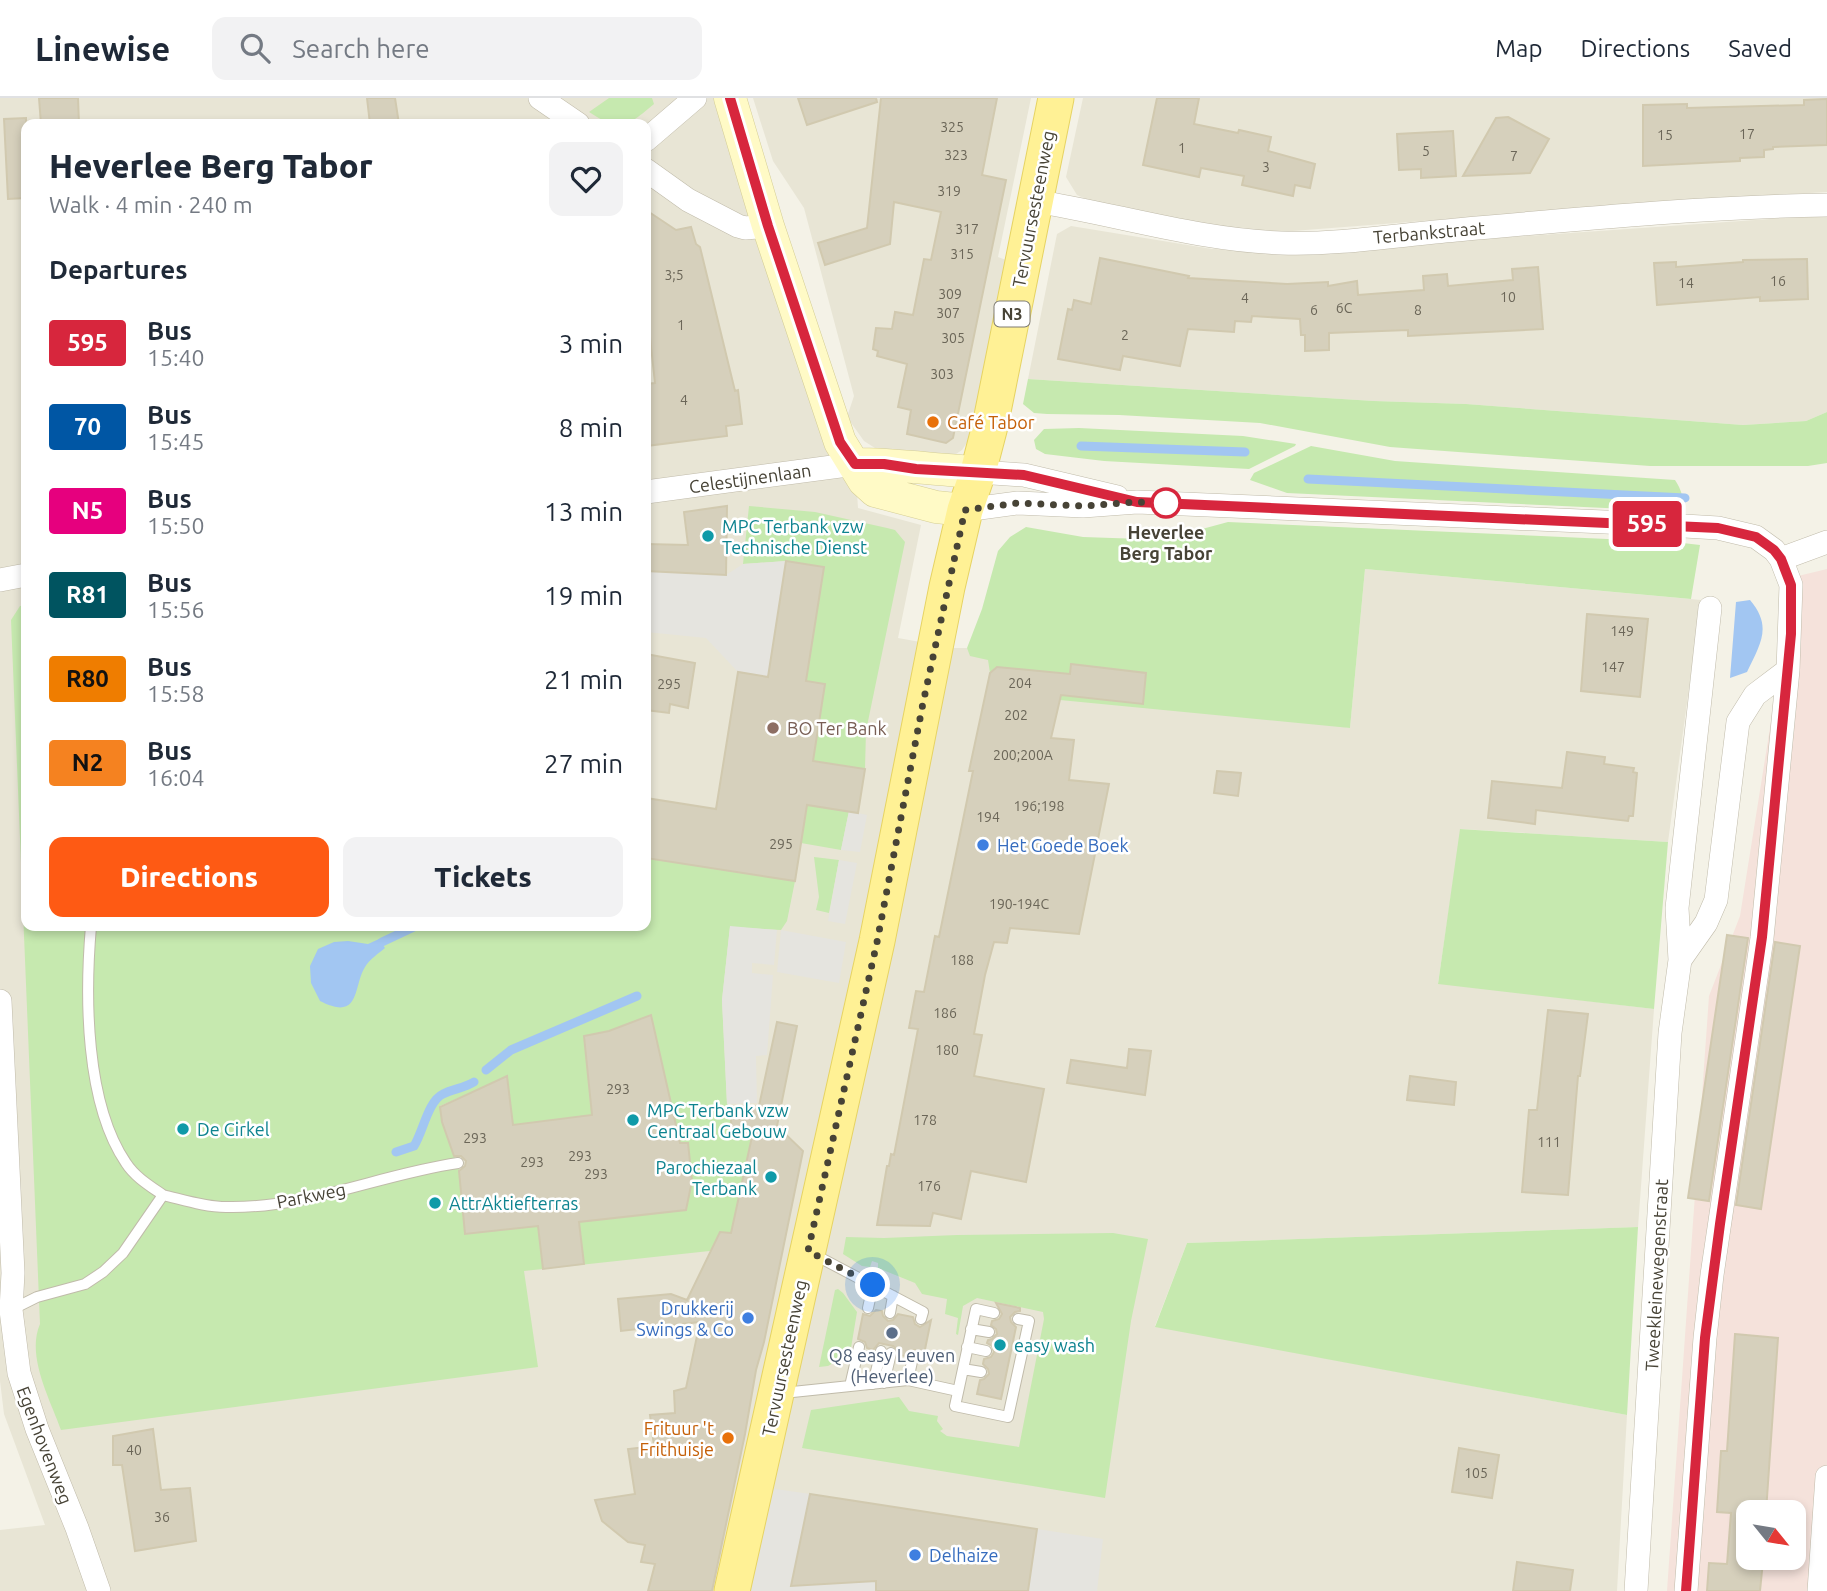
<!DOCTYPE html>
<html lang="en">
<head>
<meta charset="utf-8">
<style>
	:root { --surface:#fff; --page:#f2f2f3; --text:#1f2937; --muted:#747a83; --line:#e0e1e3; --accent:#fe5a14 }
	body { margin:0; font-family:Ubuntu,sans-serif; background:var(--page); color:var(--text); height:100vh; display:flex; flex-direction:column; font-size:26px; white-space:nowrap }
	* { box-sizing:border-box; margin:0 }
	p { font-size:23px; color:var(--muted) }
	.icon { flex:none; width:38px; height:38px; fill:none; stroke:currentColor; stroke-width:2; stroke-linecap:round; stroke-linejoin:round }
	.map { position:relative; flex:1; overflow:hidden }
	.drawer { position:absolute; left:21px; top:21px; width:630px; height:812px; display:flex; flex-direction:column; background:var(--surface); border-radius:14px; box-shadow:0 4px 10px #0003 }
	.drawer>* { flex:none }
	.badge { padding:0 14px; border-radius:5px; font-size:24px; line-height:46px }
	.needle { width:46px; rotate:120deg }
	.buttons { position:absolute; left:1736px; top:1402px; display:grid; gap:14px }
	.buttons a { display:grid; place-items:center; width:70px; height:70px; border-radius:14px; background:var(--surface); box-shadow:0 4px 10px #0003; font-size:35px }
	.you { position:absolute; width:35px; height:35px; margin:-18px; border:5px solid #fff; border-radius:50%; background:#1a73e8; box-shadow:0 0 0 10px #1a73e833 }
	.map>.badge { position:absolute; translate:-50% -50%; box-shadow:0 0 0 4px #fff }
	h2 { padding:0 28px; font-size:26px; line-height:63px }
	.round { display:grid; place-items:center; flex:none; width:74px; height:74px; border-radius:14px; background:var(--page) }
	.headline { display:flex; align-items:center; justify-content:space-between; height:119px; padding:0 28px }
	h1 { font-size:33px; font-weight:800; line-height:52px }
	.action { display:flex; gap:14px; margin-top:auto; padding:14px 28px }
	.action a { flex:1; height:80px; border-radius:14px; background:var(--accent); color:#fff; font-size:28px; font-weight:800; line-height:80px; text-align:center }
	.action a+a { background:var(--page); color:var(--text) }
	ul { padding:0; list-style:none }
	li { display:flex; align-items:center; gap:21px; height:84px; padding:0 28px }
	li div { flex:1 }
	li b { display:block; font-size:26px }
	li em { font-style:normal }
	li .badge { min-width:77px; font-weight:700; text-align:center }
	header { display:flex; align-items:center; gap:42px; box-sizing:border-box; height:98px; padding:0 35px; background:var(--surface); border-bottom:2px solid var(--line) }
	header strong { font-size:33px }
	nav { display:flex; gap:38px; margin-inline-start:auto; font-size:24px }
	.search { width:490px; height:63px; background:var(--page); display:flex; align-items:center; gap:18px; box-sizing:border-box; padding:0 24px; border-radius:14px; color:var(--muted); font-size:26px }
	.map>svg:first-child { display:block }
</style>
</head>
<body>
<header>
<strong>Linewise</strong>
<div class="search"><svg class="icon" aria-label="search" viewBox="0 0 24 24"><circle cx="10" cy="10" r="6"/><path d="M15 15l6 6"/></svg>Search here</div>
<nav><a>Map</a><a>Directions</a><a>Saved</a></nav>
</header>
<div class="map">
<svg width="1827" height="1493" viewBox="0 0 1827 1493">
	<rect width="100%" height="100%" fill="#f4f2e7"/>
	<!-- residential -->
	<path fill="#e8e5d5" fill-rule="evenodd" d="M0,0h730l125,366 3,44 63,17 -23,113 56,10h13l3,4 380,76 15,-159 336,31 -33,242 -207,-13 -23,154 216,26 -16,218 -451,16 -32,83 472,89 -10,176h-1617v-61l45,-5 -41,-111 -4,-33zM26,26h620v802h-620z
		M753,0h278l-33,159 8,3 -34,175 -10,15 -12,8 -60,-5 -15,-5 -11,-7 -17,-24 7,-21 -50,-188 -31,-47z
		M1083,0h744v94l-105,6 -456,35 -160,-25 -29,-13 -11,-18z
		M1827,117v197l-21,9 -63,4 -277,-21 -92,-3 -346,-22 29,-145 14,-8 141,23 99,2z"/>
	<!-- medical -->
	<path fill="#f5e2db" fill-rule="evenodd" d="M1827,471v1022h-160l42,-595 31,-80 54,-339zM1748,1414h46v46h-46z"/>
	<!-- green -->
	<path fill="#c6e9af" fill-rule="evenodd" d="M609,0h43l2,6c-28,23 -33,29 -65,8z
		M1028,281l346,22 92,3 277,21 63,-4 21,-9v51l-19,3h-158l-260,-19 -130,-24 -141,-8 -72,-1 -13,-1 -11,-9z
		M1079,330l164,8 53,8 -1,2 -46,23 -145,-8 -59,-7 -9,-5 -2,-9 10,-11z
		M1311,348l84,15 280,19c6,9 10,19 6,31l-32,-1 -362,-17 -37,-13 4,-7z
		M749,408l66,6 72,16 8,2 10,12 -39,189 -1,38 -52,-8 12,-76 -19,-4 18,-114 -38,-6 -43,3z
		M1228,424l446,20 26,3 -9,54 -326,-30 -15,159 -290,-28 -63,-33 -7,6 -2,-13 -18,-4 -3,-8 15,-39 16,-58 12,-14 16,-10 57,10 88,3 21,-3 -1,-5z
		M26,507v321h620v-68l149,23 -8,40 -6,9 -51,-3 -8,73 5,104 3,3 2,26 21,-3 -25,119 -204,22 14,96 -477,63c-11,-31 -35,-74 -21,-106l-29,-704 9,-14zM651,918l9,65 20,62h8l4,38 -6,29 -220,24 -6,-62 -18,-50 -2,-16 67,-29 6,48 79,-10 -8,-79 25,-5z
		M807,707l42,6 -8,39 -40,-7z
		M1460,731l208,13 -14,167 -216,-25z
		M814,759l25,3 -10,53 -13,-3 3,-13z
		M1638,1129l-11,188 -472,-88 32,-84z
		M1113,1135l35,6 -17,82 -26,177 -303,-50 9,-38 88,-13 10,14 29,5 -1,5 6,8 -3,2 7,5 72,11 25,-128 -1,-7 -66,-14 -14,8 -5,29 -2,-1 2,-16 -13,-4 2,-15 -25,-5 -7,-11 -37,-15v-5l-6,-2 -2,6 -8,-1 -19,-12 3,-17 38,1 73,-3z
		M838,1191l5,4 14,19 -7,42 -22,12 -9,1 16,-77z"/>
	<!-- parking -->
	<path fill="#e5e4df" d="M786,463l-18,116 -30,-5 -32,-34 -60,-6v-61l80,4 17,-11z
		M849,713l18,4 -7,37 -19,-2z
		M839,762l18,3 -12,61 -17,-3z
		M730,828l47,4 -3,35 -22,-2v10l21,2 -6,80 -11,1 1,47 -30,1 -5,-104z
		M781,832l65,12 -7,41 -62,-11z
		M756,1388l54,8 -19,92 85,-5v10h-144z
		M1037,1431l66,10 -6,52h-69z"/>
	<!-- water -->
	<path fill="#a2c6f2" d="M1750,502c23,27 10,44 -3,72l-17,6 6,-76z
		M379,841l6,9c-6,5 -15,11 -20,19 -12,19 -4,55 -45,34l-9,-18 -1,-17 8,-17 16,-7 14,-1 20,3z"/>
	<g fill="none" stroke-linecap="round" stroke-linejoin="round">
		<!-- stream -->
		<path stroke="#a2c6f2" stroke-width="9" d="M1081,348l164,6
			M1308,381l377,19
			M382,844l34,-16
			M486,972l25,-20 126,-54
			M396,1054l18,-6c9,-14 14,-45 29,-52 10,-5 21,-6 31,-12"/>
	</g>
	<!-- building -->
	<path fill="#d6d0bc" stroke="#d1c9af" stroke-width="2" d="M39,0h39l1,26h-38z
		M367,0h28l4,26h-29z
		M798,0h78l1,4 -70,23z
		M881,0h116l-15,77 24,5 -53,258 -7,5 -39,-9 4,-24 -13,-3 9,-43 -30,-8 1,-5 -5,-2 3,-21 16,1 3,-17 18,3 11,-56 7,1 10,-48 -47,-10 -4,42 -65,21 -7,-22 49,-15z
		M1157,0h42l-5,26 44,9 1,-3 32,7 -3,14 47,13 -5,24 -15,-3 -2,11 -51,-11 2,-9 -43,-8 -2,9 -56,-12z
		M1827,1v46l-54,2v2l-9,1v7l-24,1v3l-97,5v-61l44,-1v4l117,-3v-5z
		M1508,19l41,22 -19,34 -67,3 33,-58z
		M26,20v80l-18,1 -4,-80z
		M1453,33l3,45 -35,2v-9l-22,1 -2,-36z
		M646,112l30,20 15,-3 5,17 4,3 35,144 3,-1 4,34 -16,2 1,10 -81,10v-62l9,-1 -9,-83z
		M1100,160l89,18 -1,2 99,6 41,-2v4l29,-5 1,14 66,-5 -1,-14 24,-2 1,12 65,-6 -1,-11 26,-2 5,62 -135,7v-6l-79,3v17l-24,1v-16h-4l-1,-16 -48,-3 -1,6 -16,-1 -1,11 -46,-3 -8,37 -57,-10 -3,14 -62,-11 10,-50 4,1 2,-10 17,4z
		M1807,161l1,40 -48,2v-4l-103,8 -3,-42 22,-1v5l67,-5v-2z
		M727,408l-1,69 -80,-4v-27l42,1 -4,-33z
		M786,463l38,6 -18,114 19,3 -12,77 52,8 -7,44 -51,-8 -12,76 -149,-23v-60l70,11 22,-137 30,5z
		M1587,516l61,5 -8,78 -59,-6z
		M646,556l49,9 -7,45 -18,-4 -1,9 -23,-3z
		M1071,566l75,9 -3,31 -82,-9 -10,43 23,2 -5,40 40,4 -30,150 -69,-6 -3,15 -13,-1 -9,33 -11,59 8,1 -8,41 70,13 -18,93 -55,-11 -10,48 -28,-6 -3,13 -53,-1 10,-59h2l2,-12 3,1 24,-126 -9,-1 7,-37 8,1 11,-56 4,1 34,-166h-4l21,-98 7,-6 73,7z
		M1567,654l38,5 -1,7 30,4 -1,4 4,1 -4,43h-4l-1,5 -92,-11 -1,14 -47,-6 4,-37 70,7z
		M1217,673l24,2 -3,23 -24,-3z
		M1727,837l21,3 -39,263 -21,-3z
		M1775,844l25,4 -39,263 -25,-4z
		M1548,912l40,4 -8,62h-2l-10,119 -46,-3 7,-82h8z
		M651,917l29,128h8l4,38 -6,29 -107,12 5,42 -41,5 -5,-43 -73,8 -6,-63 6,-5 1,-5 -5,-5h-7l-12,-34 -2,-15 67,-31 6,49 79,-10 -8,-79 25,-5z
		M777,924l20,4 -20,100 26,25 -39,191 -8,28 -11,64 -33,157h-64l7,-27 -14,-2 4,-17 -17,-3 -26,-21 -7,-21 40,-6 -7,-45 26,-3 -4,-31 25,-2 -1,-22 12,-3 14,-66 -79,9 -3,-32 53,-5 16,6 33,-68 11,1 22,-101 -21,1 -2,-26 29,-1z
		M1129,951l22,2 -6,44 -78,-12 4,-23 56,8z
		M1410,978l46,6 -2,23 -47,-5z
		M996,1205l24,5v3l-5,1 -5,5 1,5 5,5 -15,72 -24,-5 3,-14 4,-1 5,-5 -1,-5 -5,-5 1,-5 7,-2 3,-5 -2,-6 -5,-3 1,-3 4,-1 5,-5 -1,-5 -5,-4 1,-4 7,-2 3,-5z
		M876,1212l6,1 1,5 5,5 5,-1 5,-6 15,3 2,7 5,3 11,-7 -8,39 -8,-9h-5l-5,6 -6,-1 -1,-5 -5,-4 -14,-3 -6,7 -6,-2 -2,-6 -7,-3 5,-25 7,2z
		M1735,1236l43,4 -12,174h-18v46h10v3h5l-3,30h-53l2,-28 18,1 4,-51 -14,-1 4,-61h6z
		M153,1331l8,61 29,-2 6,53 -61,10 -13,-86h-9v-29z
		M1459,1350l40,7 -7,43 -40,-6z
		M810,1396l227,35 -9,62h-152v-10l-85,5z
		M1517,1464l56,8 -3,21h-57z"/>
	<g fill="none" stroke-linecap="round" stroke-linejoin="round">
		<defs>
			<path id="service" d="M91,828c-6,70 -6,177 35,237 9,14 24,23 37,32
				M813,1156l110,58 -2,7
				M868,1210l5,-23
				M11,1212l26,-13 48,-13 18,-12 20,-19 40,-58c21,5 42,12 63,12 80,2 155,-33 232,-44
				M890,1215l3,-17
				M994,1215l-18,-4 -21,97 53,11 21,-96 -11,-2
				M971,1231l18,3
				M967,1249l19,4
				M963,1271l18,3
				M908,1282l5,-23
				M884,1285l7,-30
				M873,1286l8,-33
				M850,1288l9,-39
				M783,1295l125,-13 50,11"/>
			<path id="minor" d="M540,0l38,26
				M646,42l49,-42
				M646,72l42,30 50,26 7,2 23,-2
				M1034,103c82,13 163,39 247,42 57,2 117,-8 175,-13 123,-11 247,-23 371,-25
				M978,374l46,3 93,22
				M646,394l209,-28
				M965,412l53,-7 65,3 54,-4 514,22 67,4 38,9 18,13 7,9 10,26 -3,85 -26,268 -50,337 -7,63 -19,253
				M1781,461l46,-17
				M0,482l26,-5
				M1680,862l26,-37 10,-23 22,-178 17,-27 33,-25
				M0,903l13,272 -2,37 8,63 18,56 40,99 22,63
				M1636,1493l34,-558 10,-73 -3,-52 33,-300
				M1819,1493l8,-114"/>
			<path id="secondary" d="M730,0l38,128 72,216 24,39 11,10 61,16 29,3
				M855,366c41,0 82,6 123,8"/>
			<path id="primary" d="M732,1493l145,-650 70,-354 18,-77 13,-38 12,-46 66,-328"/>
		</defs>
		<!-- service casing -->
		<use href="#service" stroke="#c0bbaa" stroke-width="12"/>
		<!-- minor casing -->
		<use href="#minor" stroke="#c0bbaa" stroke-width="24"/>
		<!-- secondary casing -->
		<use href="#secondary" stroke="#d5ce96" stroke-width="33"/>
		<!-- primary casing -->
		<use href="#primary" stroke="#e6d363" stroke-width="37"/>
		<!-- service -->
		<use href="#service" stroke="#fff" stroke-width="10"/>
		<!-- minor -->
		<use href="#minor" stroke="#fff" stroke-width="23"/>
		<!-- secondary -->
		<use href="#secondary" stroke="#fffac6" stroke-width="32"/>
		<!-- primary -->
		<use href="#primary" stroke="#fff195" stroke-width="35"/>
	</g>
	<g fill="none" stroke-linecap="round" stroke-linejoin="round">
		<defs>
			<path id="line" d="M730,0l38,128 72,216 15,22h29l32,5 108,6 113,27 581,26 38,9 18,13 7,9 10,26v49l-29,303 -42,287 -15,114 -19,253"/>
		</defs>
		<!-- line casing -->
		<use href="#line" stroke="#fff" stroke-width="16"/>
		<!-- line -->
		<use href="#line" stroke="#d7263d" stroke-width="10"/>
		<!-- walk -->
		<path stroke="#474336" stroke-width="7" stroke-dasharray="0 12.6" d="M873,1187l-65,-34 69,-309 46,-239 42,-193 53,-7 65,3 54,-4 29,1"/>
	</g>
	<!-- markers -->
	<g fill="#e8710a" stroke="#fff" stroke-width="2.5">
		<circle cx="933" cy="324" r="7"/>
		<circle cx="728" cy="1340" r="7"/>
	</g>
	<circle fill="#fff" stroke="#d7263d" stroke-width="3.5" cx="1166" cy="405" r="14"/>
	<g fill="#0f9aa8" stroke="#fff" stroke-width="2.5">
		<circle cx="708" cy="438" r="7"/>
		<circle cx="633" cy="1022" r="7"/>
		<circle cx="183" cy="1031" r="7"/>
		<circle cx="771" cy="1079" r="7"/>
		<circle cx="435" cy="1105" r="7"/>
		<circle cx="1000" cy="1247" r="7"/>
	</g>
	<circle fill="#8d6e63" stroke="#fff" stroke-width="2.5" cx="773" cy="630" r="7"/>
	<g fill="#3f7fe0" stroke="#fff" stroke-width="2.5">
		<circle cx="983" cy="747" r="7"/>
		<circle cx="748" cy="1220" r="7"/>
		<circle cx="915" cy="1457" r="7"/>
	</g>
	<circle fill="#5c6f8a" stroke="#fff" stroke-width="2.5" cx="892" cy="1235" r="7"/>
	<g text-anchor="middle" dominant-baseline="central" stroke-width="5" stroke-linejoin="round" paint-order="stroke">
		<!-- number labels -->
		<g font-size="14" fill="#6b6658">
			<text x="952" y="29">325</text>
			<text x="1747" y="36">17</text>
			<text x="1665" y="37">15</text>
			<text x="1182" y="50">1</text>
			<text x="1426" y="53">5</text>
			<text x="956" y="57">323</text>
			<text x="1514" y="58">7</text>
			<text x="1266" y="69">3</text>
			<text x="949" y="93">319</text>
			<text x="967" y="131">317</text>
			<text x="962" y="156">315</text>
			<text x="674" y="177">3;5</text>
			<text x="1778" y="183">16</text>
			<text x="1686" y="185">14</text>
			<text x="950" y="196">309</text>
			<text x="1508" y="199">10</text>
			<text x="1245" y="200">4</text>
			<text x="1344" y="210">6C</text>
			<text x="1314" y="212">6</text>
			<text x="1418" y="212">8</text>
			<text x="948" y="215">307</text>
			<text x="681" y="227">1</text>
			<text x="1125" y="237">2</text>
			<text x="953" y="240">305</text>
			<text x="942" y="276">303</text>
			<text x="684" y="302">4</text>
			<text x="1622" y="533">149</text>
			<text x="1613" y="569">147</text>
			<text x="1020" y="585">204</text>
			<text x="669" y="586">295</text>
			<text x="1016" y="617">202</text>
			<text x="1023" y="657">200;200A</text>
			<text x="1039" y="708">196;198</text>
			<text x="988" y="719">194</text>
			<text x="781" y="746">295</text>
			<text x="1019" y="806">190-194C</text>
			<text x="962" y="862">188</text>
			<text x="945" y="915">186</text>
			<text x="947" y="952">180</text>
			<text x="618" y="991">293</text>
			<text x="925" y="1022">178</text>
			<text x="475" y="1040">293</text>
			<text x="1549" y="1044">111</text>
			<text x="580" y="1058">293</text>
			<text x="532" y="1064">293</text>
			<text x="596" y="1076">293</text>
			<text x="929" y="1088">176</text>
			<text x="134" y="1352">40</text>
			<text x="1476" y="1375">105</text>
			<text x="162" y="1419">36</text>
		</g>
		<!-- shield labels -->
		<rect fill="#fff" stroke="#7e7b72" stroke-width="2" x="994.5" y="203.5" width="35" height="25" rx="5"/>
		<g font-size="16" font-weight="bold" fill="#474336">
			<text x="1012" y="216">N3</text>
		</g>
		<!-- street labels -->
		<g font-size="18" fill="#474336" stroke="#fff">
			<text transform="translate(1033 111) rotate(-79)">Tervuursesteenweg</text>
			<text transform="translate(1429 134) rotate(-5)">Terbankstraat</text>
			<text transform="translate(750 380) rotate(-8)">Celestijnenlaan</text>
			<text transform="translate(311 1097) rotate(-11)">Parkweg</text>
			<text transform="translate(1656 1177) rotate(-87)">Tweekleinewegenstraat</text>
			<text transform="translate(784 1260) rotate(-78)">Tervuursesteenweg</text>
			<text transform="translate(45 1347) rotate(69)">Egenhovenweg</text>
		</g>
		<!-- food labels -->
		<g font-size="18" fill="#c56008" stroke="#fff" text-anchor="start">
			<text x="947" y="324">Café Tabor</text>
			<text x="714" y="1330" text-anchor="end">Frituur 't<tspan x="714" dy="21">Frithuisje</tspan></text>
		</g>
		<!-- culture labels -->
		<g font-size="18" fill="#0d838f" stroke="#fff" text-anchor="start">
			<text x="722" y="428">MPC Terbank vzw<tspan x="722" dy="21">Technische Dienst</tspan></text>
			<text x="647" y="1012">MPC Terbank vzw<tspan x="647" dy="21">Centraal Gebouw</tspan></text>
			<text x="197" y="1031">De Cirkel</text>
			<text x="757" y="1069" text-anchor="end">Parochiezaal<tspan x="757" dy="21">Terbank</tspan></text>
			<text x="449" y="1105">AttrAktiefterras</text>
			<text x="1014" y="1247">easy wash</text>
		</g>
		<!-- stop labels -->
		<g font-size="18" font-weight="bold" fill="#474336" stroke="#fff">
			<text x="1166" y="434">Heverlee<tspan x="1166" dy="21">Berg Tabor</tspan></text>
		</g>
		<!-- education labels -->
		<g font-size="18" fill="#785e54" stroke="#fff" text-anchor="start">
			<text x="787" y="630">BO Ter Bank</text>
		</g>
		<!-- shop labels -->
		<g font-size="18" fill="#366cbe" stroke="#fff" text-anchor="start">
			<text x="997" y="747">Het Goede Boek</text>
			<text x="734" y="1210" text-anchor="end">Drukkerij<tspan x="734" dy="21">Swings &amp; Co</tspan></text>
			<text x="929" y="1457">Delhaize</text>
		</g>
		<!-- service labels -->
		<g font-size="18" fill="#4e5e75" stroke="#fff">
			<text x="892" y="1257">Q8 easy Leuven<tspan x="892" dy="21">(Heverlee)</tspan></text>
		</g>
	</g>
</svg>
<div class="buttons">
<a><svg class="needle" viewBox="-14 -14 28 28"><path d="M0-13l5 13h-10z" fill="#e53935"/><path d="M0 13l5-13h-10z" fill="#747a83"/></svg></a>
</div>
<div class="you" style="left:873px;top:1187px"></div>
<b class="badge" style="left:1647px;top:426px;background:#d7263d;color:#fff">595</b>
<section class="drawer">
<div class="headline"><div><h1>Heverlee Berg Tabor</h1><p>Walk · 4 min · 240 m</p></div><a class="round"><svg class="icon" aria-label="heart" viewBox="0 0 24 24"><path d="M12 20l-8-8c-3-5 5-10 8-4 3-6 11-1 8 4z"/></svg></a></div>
<h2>Departures</h2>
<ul>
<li><span class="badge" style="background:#d7263d;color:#fff">595</span><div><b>Bus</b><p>15:40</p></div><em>3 min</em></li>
<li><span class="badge" style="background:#0056a4;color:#fff">70</span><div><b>Bus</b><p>15:45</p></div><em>8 min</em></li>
<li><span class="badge" style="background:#e6007e;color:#fff">N5</span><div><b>Bus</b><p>15:50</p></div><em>13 min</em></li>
<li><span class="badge" style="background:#005460;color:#fff">R81</span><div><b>Bus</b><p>15:56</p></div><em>19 min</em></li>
<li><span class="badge" style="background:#ef7d00;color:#111">R80</span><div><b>Bus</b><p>15:58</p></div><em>21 min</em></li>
<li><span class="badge" style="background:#f58220;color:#111">N2</span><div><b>Bus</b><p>16:04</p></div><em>27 min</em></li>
</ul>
<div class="action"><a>Directions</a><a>Tickets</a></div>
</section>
</div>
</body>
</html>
